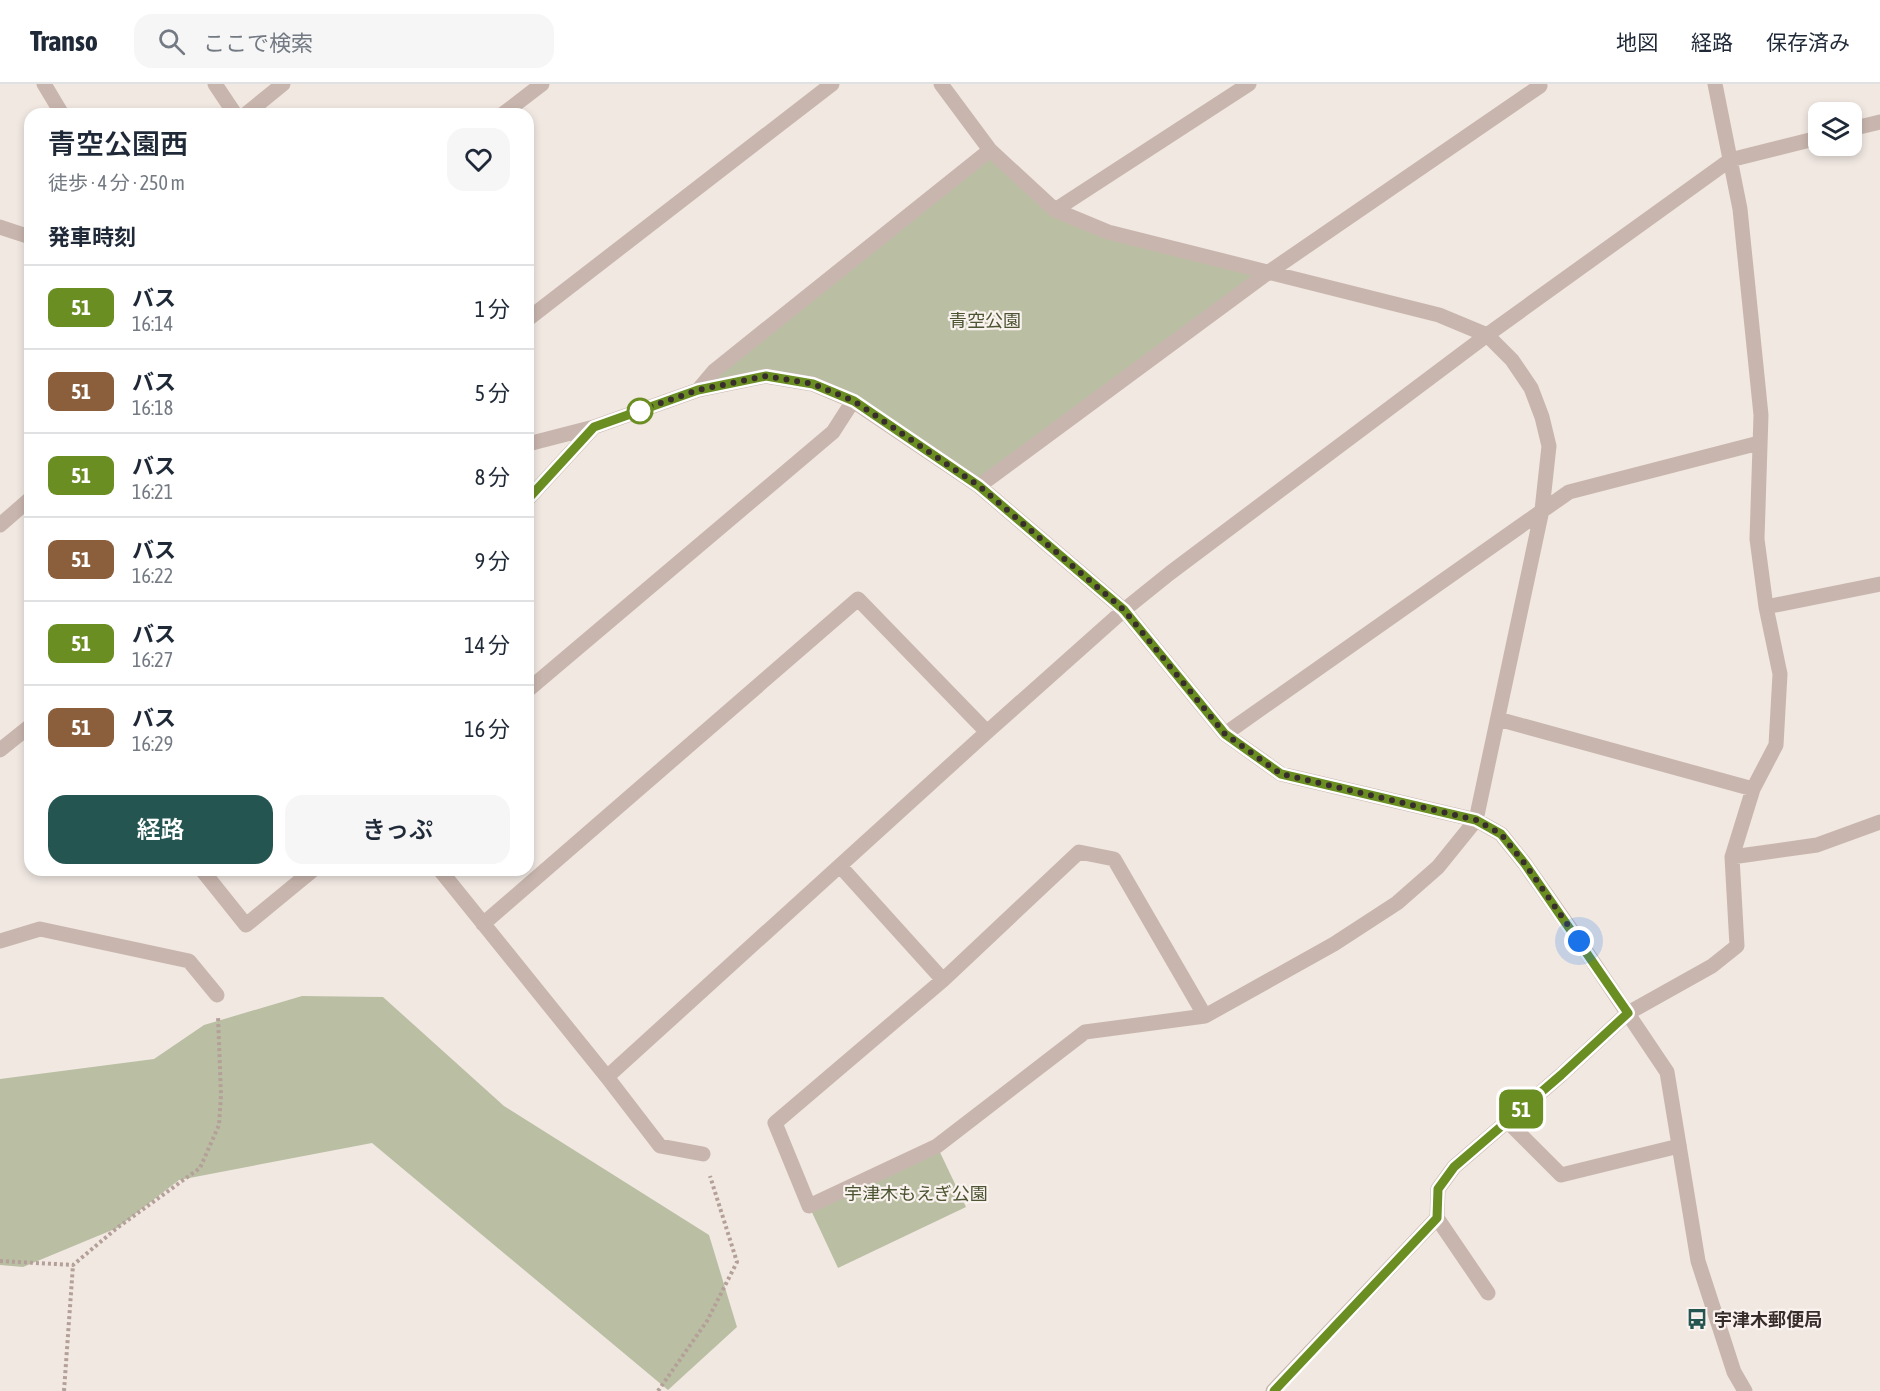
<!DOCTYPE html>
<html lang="ja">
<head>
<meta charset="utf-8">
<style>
	:root { --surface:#fff; --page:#f6f6f7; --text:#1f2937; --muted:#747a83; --line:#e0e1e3; --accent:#255551 }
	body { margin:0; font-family:"Asap Condensed","Noto Sans JP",sans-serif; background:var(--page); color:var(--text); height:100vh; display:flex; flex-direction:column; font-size:22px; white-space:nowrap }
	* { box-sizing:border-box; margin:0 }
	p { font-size:20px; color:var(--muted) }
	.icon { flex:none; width:33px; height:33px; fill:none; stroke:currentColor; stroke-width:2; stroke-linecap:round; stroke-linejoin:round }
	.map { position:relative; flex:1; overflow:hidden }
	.sheet { position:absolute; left:24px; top:24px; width:510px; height:768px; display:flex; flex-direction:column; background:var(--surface); border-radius:18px; box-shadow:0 3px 9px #0003 }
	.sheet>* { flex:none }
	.badge { padding:0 12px; border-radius:9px; font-size:21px; line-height:39px }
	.fabs { position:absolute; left:1808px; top:18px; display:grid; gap:12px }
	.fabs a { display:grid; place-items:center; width:54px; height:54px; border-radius:12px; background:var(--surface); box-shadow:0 3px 9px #0003; font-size:30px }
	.you { position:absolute; width:30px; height:30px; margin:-15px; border:4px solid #fff; border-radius:50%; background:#1a73e8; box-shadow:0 0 0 9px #1a73e833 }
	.map>.badge { position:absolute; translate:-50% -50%; box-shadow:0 0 0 3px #fff }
	h2 { padding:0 24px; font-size:22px; line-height:54px }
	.round { display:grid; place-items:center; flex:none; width:63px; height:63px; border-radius:18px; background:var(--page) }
	.headline { display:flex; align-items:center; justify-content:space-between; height:102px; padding:0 24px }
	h1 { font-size:28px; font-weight:600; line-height:45px }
	.primary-button { display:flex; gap:12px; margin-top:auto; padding:12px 24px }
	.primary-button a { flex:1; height:69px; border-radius:18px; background:var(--accent); color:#fff; font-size:24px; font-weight:600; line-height:69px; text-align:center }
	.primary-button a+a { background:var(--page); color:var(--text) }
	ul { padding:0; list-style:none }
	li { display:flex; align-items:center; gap:18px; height:84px; padding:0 24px; border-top:2px solid var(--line) }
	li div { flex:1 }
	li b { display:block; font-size:22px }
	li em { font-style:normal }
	li .badge { min-width:66px; font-weight:700; text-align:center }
	header { display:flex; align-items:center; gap:36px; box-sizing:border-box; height:84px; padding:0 30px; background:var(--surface); border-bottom:2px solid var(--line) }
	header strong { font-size:28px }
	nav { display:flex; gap:33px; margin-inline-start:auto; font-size:21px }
	.search { width:420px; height:54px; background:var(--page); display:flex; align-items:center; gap:15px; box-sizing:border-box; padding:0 21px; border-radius:18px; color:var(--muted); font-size:22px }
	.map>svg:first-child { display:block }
</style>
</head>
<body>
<header>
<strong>Transo</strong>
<div class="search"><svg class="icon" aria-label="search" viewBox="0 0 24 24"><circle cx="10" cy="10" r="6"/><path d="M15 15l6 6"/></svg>ここで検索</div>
<nav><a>地図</a><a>経路</a><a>保存済み</a></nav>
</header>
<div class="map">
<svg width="1880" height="1307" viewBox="0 0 1880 1307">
	<rect width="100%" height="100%" fill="#f1e8e2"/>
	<!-- green -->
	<path fill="#babfa3" d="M990,66l66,60 213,62 -290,214 -126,-85 -87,-25 -68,14z
		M302,912l81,1 121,109 205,129 28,92 -69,63 -296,-247 -193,37 -62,48 -94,39 -23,-2v-186l154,-20 50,-34z
		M937,1062l29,61 -128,61 -29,-62z"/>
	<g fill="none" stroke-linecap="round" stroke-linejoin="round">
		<!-- path -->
		<path stroke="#b4a099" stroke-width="4" stroke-dasharray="3 3" stroke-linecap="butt" d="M0,1177l73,4 44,-37 83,-60 19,-43 2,-30 -3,-79
			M64,1307l9,-126
			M658,1307l49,-70 30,-59 -27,-86"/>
		<!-- service -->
		<path stroke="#c8b6ae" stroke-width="15" d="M1507,1037l54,54 118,-29"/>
		<!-- minor -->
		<path stroke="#c8b6ae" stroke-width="15" d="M44,0l18,30
			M215,0l20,30
			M941,0l49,66 65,60 53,22 331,83 48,20 25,25 19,28 11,29 7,29 -7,64 -66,310 -38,47 -41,36 -63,41 -129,72 -120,16 -148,114 -128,60 -34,-83 168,-143 136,-128 35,7 91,157
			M1715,0l25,125 21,206 -4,124 9,68
			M246,30l37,-30
			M503,30l39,-30
			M1851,45l29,-7
			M1055,126l194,-126
			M0,143l30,10
			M528,235l304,-235
			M698,306l16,-19 276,-221
			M528,360l66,-17 104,-37 68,-14 47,8 40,17 126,85 145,124 101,124 56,40 195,46 25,14 24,30 54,77
			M979,402l290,-214 271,-186
			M528,415l66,-72
			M0,441l30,-26
			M528,606l305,-258 20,-31
			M1498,635l255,70
			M1225,650l344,-242 190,-49
			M0,666l30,-24
			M1732,773l85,-12 63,-23
			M840,782l103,114
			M202,786l44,55 67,-55
			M440,786l167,207 380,-345 137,-122 46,-37 317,-238 243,-175 88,-22
			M483,840l375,-325 129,133
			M0,857l40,-12 149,32 28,34
			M607,993l53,69 43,8
			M1437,1134l51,75
			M1273,1307l164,-173 1,-29 16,-22 107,-92 67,-62 84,-47 25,-20 -5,-89 21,-68 23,-44 4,-71 -14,-67 114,-23"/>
		<!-- tertiary -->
		<path stroke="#c8b6ae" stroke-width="15" d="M1579,857l88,131 31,189 36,111 11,19"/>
	</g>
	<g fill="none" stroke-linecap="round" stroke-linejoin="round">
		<defs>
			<path id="line" d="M528,415l66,-72 104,-37 68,-14 47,8 41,17 125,85 145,124 101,124 56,40 195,46 25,14 24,30 103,149 -67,62 -107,92 -16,22 -1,29 -163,173"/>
		</defs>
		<!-- line casing -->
		<use href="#line" stroke="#fff" stroke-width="14"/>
		<!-- line -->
		<use href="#line" stroke="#6b8e23" stroke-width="9"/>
		<!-- walk -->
		<path stroke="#382e2c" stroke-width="6" stroke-dasharray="0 10.8" d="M640,327l-5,1 63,-22 68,-14 47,8 41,17 125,85 145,124 101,124 56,40 195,46 25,14 24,30 54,77"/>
	</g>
	<!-- icons -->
	<defs>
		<symbol id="bus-bare" viewBox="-9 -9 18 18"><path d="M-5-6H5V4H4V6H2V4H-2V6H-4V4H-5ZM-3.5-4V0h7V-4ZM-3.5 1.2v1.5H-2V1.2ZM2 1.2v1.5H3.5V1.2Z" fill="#255551" stroke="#f9f2ee" stroke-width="2.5" paint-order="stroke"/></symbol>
	</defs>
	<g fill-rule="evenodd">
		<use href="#bus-bare" x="1682" y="1220" width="30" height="30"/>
	</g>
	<!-- markers -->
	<circle fill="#fff" stroke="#6b8e23" stroke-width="3" cx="640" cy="327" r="12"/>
	<g text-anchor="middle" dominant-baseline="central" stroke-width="4.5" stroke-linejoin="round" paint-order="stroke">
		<!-- park labels -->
		<g font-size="18" fill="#4c5432" stroke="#f9f2ee">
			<text x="985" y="236">青空公園</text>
			<text x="916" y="1109">宇津木もえぎ公園</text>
		</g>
		<!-- poi labels -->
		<g font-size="18" font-weight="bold" fill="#382e2c" stroke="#f9f2ee" text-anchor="start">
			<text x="1714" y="1235">宇津木郵便局</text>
		</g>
	</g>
</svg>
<div class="fabs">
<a><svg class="icon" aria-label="layers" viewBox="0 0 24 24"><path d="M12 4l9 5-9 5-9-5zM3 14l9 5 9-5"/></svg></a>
</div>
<div class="you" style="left:1579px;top:857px"></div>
<b class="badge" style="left:1521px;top:1025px;background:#6b8e23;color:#fff">51</b>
<section class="sheet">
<div class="headline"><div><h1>青空公園西</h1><p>徒歩 · 4 分 · 250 m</p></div><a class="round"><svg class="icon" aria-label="heart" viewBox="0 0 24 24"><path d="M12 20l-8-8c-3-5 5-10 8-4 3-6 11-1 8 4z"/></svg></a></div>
<h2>発車時刻</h2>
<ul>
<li><span class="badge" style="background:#6b8e23;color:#fff">51</span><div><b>バス</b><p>16:14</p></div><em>1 分</em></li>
<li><span class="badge" style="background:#8b5e3c;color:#fff">51</span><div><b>バス</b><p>16:18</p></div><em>5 分</em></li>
<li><span class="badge" style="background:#6b8e23;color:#fff">51</span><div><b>バス</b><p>16:21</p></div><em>8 分</em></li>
<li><span class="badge" style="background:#8b5e3c;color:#fff">51</span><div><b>バス</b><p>16:22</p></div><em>9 分</em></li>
<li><span class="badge" style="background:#6b8e23;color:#fff">51</span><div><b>バス</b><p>16:27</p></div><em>14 分</em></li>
<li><span class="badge" style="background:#8b5e3c;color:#fff">51</span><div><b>バス</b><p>16:29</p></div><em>16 分</em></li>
</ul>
<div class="primary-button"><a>経路</a><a>きっぷ</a></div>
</section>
</div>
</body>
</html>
